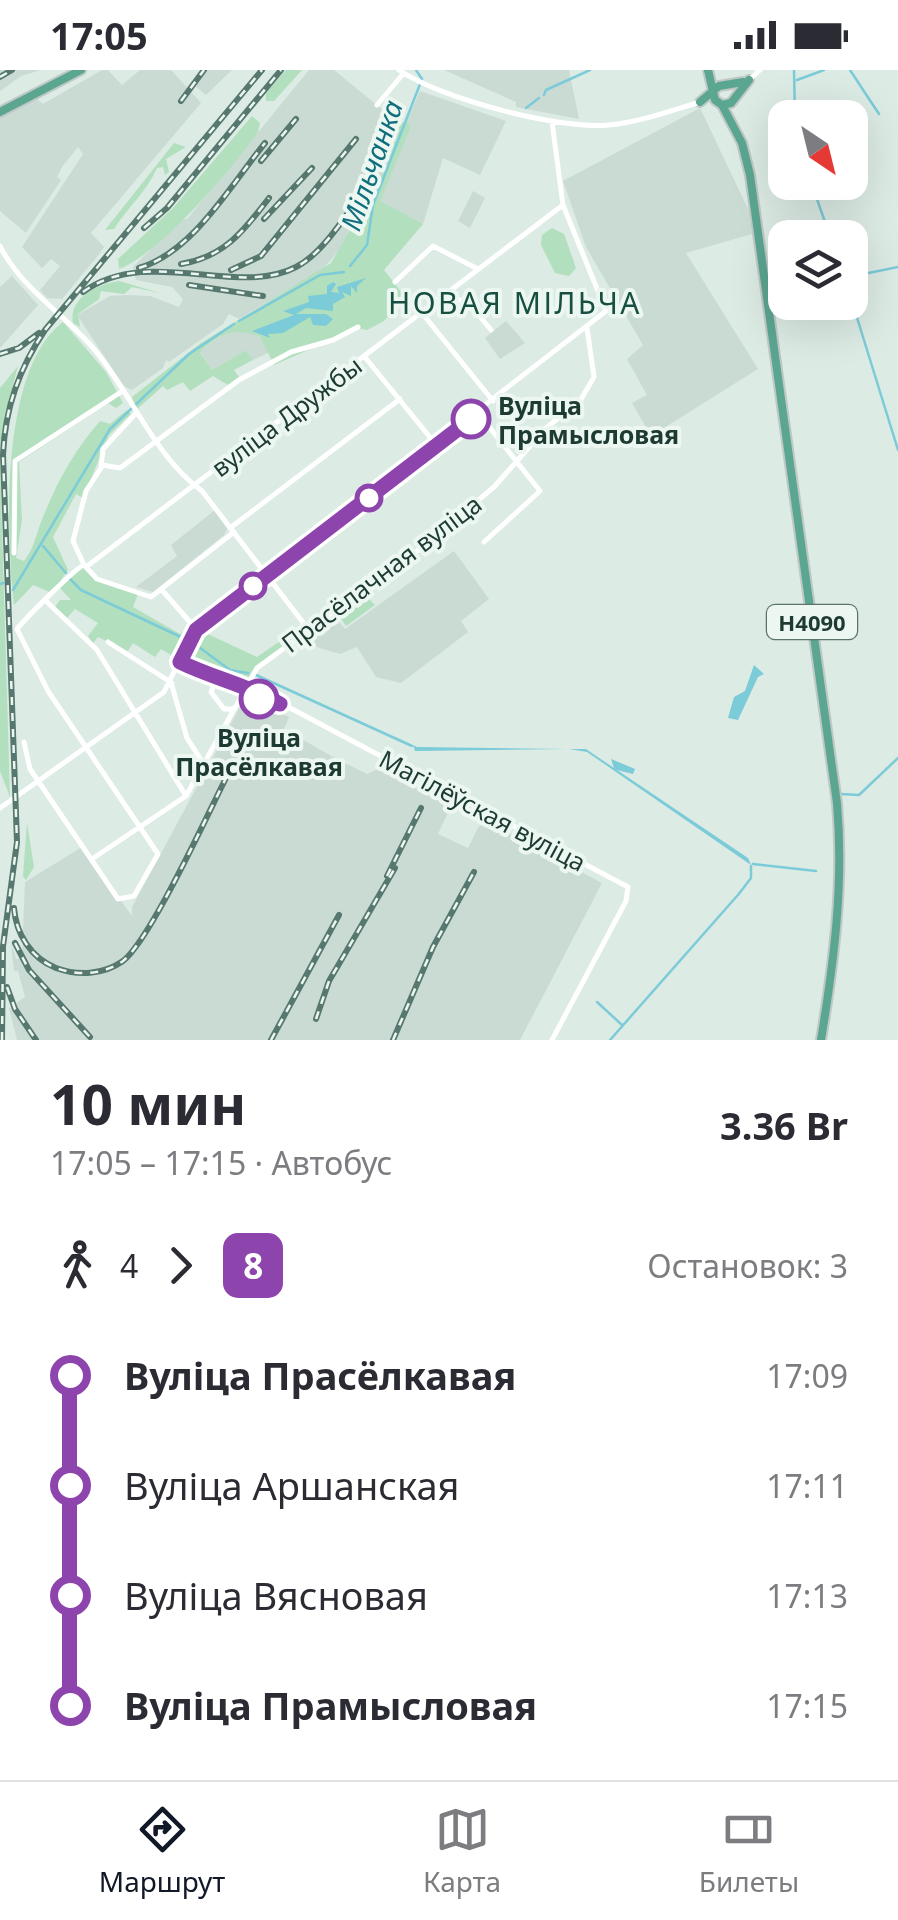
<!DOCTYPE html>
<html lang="ru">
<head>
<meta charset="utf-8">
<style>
	:root { --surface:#fff; --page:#f7f7f7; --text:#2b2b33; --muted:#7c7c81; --line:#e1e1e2; --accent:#111827 }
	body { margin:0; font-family:"Noto Sans",sans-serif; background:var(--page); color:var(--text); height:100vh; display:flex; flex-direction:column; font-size:38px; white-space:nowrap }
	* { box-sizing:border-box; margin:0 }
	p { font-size:32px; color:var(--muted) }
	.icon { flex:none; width:55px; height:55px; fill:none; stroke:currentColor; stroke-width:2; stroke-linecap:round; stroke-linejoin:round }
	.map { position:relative; height:970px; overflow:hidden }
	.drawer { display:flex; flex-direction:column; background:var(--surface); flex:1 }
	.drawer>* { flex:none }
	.badge { padding:0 20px; border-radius:15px; font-size:35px; line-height:65px }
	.needle { width:65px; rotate:145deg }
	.buttons { position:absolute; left:768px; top:30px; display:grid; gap:20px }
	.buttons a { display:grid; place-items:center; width:100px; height:100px; border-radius:20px; background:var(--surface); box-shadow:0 10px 40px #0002; font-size:50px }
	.map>.badge { position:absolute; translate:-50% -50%; box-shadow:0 0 0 5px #fff }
	.legs { display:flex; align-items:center; gap:15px; height:110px; padding:0 50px; font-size:32px }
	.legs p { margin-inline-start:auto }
	.summary { display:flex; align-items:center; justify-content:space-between; height:170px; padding:0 50px }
	h1 { font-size:55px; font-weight:700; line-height:75px }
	ul { padding:0 50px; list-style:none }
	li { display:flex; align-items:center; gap:35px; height:110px; font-size:38px }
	li i { display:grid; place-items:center; width:15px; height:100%; margin:0 12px; background:currentColor }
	li i::after { content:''; width:25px; height:25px; margin:-12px; border:8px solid; border-radius:50%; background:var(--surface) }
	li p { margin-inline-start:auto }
	li:first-child i { background:linear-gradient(#0000 50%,currentColor 0) }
	li:last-child i { background:linear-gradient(currentColor 50%,#0000 0) }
	.status { display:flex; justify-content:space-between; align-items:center; height:70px; padding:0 50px; background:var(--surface); direction:ltr }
	.status svg { height:28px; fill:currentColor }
	.tab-bar { display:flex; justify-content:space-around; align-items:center; height:140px; border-top:2px solid var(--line); background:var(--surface); font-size:28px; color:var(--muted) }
	.tab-bar a { display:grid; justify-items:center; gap:5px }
	.tab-bar .current { color:var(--accent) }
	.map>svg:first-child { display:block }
</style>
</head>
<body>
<div class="status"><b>17:05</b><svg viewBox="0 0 49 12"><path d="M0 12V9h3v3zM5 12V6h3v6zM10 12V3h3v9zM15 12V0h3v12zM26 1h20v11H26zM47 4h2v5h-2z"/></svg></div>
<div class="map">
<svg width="898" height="970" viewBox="0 0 898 970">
	<rect width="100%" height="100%" fill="#dcebe4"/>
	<!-- built -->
	<path fill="#cadbd3" d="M0,0h41l-20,6 -21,15z
		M102,0h6l14,15 18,-15h31l30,33 -110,130 13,14 -4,6 -38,46 -15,-1 -7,-8 20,-24 -9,-7 -9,9 -20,-21 61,-93 -5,-7 -16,20 -5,10 4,3 -35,53 -26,-22v-93l37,-19 6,5z
		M206,0h26l-26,25 -11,-9z
		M309,0h25l66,54 -15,47 -46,79 -16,19 -84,50 -10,-5 -6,10 -54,38 -3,-2 -3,8 -31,22 -8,-4 -47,-71 33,-19 15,-1 25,1 29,11 4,-8 -11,-12 -36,-7 -3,-13 48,-48h6z
		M444,0h125l10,49 -63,-12v-5z
		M420,21l86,30 -26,54 -37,-17 -20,66 -44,-22 32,-75 -4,-6z
		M700,38l49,103 3,23 -66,19 72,116 -107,67 -19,-33 15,-8 -20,-36 16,-14 -57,-98 -23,-66z
		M473,121l12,7 -15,30 -12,-7z
		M12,206l26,29 -38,43v-61z
		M506,251l19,22 -25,16 -15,-21z
		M228,261h16l16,6 10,15 -17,8 -7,-10 -34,20 -12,-19z
		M215,440l12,19 -3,6 -71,57 -17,-5 41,-31 -6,-11z
		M454,481l35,48 -28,22 7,11 -67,51 -25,-6 -19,-30 -17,7 -37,-11 32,-26 10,12z
		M246,626l43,21 -5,12 49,28 34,17 15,-7 29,21 2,-3 39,19 -14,30 30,14 11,-22 13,-1 110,58 -82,157h-503l-8,-32 16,-11 -7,-26h-4l-3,-28 5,16 6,-1 3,-76 57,-35 50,69v-9z"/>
	<!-- green -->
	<path fill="#b2dfbd" d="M286,0h16l-28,31h-8v-8z
		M252,46l8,7 -2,9c-26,37 -98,122 -139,137l-1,-10 55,-51z
		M407,51l4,6 -31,74 43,23 -39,46 22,28 -22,23 -17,9 -9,-2 -84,37 -14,-28c-26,-11 -41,-3 -60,15l12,18 34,-20 7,10 -19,10 5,7 -11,8 -15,-9 -23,15 -7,-9 -16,8 -4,-4 -27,24 -4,-13 69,-54 130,-80 53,-91 16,-48z
		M174,73l12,4 -20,12 3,13 -4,3 -2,-8 -6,1c-9,22 -30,40 -43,61l-9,1z
		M552,158l12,6 12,34 -7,8 -14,-3 -14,-28 1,-10z
		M119,211l41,12 -28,-6 -8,7 -23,-3 -2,8 -21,15 2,13 -7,-4c-5,-25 25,-39 46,-42z
		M63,252l43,50 17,31 -7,5 -8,-5 -89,59 3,58 -6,38 8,3c11,-14 12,-28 19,-44 15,-37 31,-66 57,-96l10,3 17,-14 4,4 -22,21 -26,63 -7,-4 -23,43 15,33 -16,23 -19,-8 -19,20c-8,-73 -14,-236 49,-283z
		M18,296l-14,52 -4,41 10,338 -10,-26v-383z
		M83,497l11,11 44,16 -5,13 47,27 8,-7 3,4 -15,27 -15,-9 -6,8 -22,-14 -5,8 -30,-14 -5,6 -5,-7 10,-13 -23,-14 -8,9 -12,-11 5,-7h11l-11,-12z
		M365,525l10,10 -29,21 -8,-12z
		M302,556l-2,7 -44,33 -9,14 -34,-6 -28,-16 14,-28 58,27z
		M27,753l7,44 -8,13 -3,-4z"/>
	<!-- water -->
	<path fill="#7ccbd8" d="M366,208l-9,8v7l-6,-7v10l-9,-4 3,5 -12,7v7l-27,-3 -10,6h30l7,5 -7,7 -13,-1 -3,-8 -27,16 -15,1 2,4 -18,-7 42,-16 -11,-4 26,-9 -1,-6 19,-2v-8l6,-4 3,2 -5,8 8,1 -2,-6z
		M754,595l10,9 -6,3 -20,43 -10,-2 6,-21 11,-6z
		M413,675l4,2 149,2 -151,2z
		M569,679h17l28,19 -3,-9 24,10 -2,5 -16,-4 131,88 3,7 -164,-113z"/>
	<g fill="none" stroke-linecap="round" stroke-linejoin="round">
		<!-- stream -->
		<path stroke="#7ccbd8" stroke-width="2.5" d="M794,0l1,48
			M850,0l29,44
			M797,10l27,-10
			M544,25l2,-5 44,-20
			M526,38l13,-10
			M811,112l14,40
			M827,157l4,11
			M350,196l17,-21 6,-40 49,-126 -6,-9
			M854,206l44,-9
			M850,225l48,155
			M239,251l81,-46 24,-3
			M43,476l23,27
			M69,508l12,12 104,49
			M0,514l3,-1
			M13,520l97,-161 79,-75 45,-30
			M192,572l38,28 18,3
			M256,605l156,71
			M841,724l18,1 39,-37
			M753,794l63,7
			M738,825l13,-17v-12
			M597,932l25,23
			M610,970l127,-144"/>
		<defs>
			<path id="major" d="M708,0l7,30 7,5 9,-2 18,-23
				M700,32l19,-16 24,-4
				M722,35l20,38 8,32 87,628c7,81 -3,158 -16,237
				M0,42l81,-42"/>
		</defs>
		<!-- major casing -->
		<use href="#major" stroke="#c0c8c6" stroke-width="12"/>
		<!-- minor -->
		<path stroke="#fff" stroke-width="5" d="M399,0c40,28 160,60 210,55 31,-3 61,-14 91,-23
			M749,10l11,-10
			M377,35l26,-31
			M0,176c21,42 64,68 94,103 38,45 60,107 108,142l106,138
			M395,212l38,-36 45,23
			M443,226l25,6 23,28
			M422,243l71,88
			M364,286l73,90
			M136,343l-33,36 -2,19 -15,23 -13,50 11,24 13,14 54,18 83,-65
			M478,343l62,78 -56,51
			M102,395l18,3 119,-88 52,-28 42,-12 25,-13
			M230,458l170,-129
			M14,483l1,-92 106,-69
			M86,497l477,-362
			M162,520l34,39
			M47,532l50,48 89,146
			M108,572l64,41
			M180,592l34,16 25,3 389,206 -2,14 -74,139
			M217,608l-6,14 13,17h10
			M172,616l15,52 18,28
			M24,672l6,27 88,130 16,-3 24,-42 -110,-163 -31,-62c8,-10 58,-61 67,-64
			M0,738l164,-116 27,-55 12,-14 403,-312 -43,-106 -11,-83
			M92,789l94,-63 71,-128 167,-122 70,-59 52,-59 34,-27 14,-24 -7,-49"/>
		<!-- major -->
		<use href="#major" stroke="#5ba691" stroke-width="8"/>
		<defs>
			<path id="rail" d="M0,7l12,-7
				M181,31l23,-31
				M261,91l35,-42
				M264,149l48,-51
				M144,158l23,-20 114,-138
				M181,194c43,-7 63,-33 88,-66
				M139,198c54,-16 91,-82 126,-125
				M231,200l30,-14 95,-117
				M189,215l74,11
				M83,222c65,-47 154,6 213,-25 30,-15 55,-61 76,-88
				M0,284l19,-6 20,-15
				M387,806l34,-68
				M14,838c2,26 17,50 42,60 22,8 47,7 67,-7 28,-22 86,-150 106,-189
				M15,873l14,27 61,67
				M7,917l8,22 21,31
				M316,949l13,-38 66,-113
				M2,970l1,-94 14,-104 -14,-387c2,-47 16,-86 42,-125l217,-260
				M271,970l68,-125
				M393,970l40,-93 41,-75"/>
		</defs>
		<!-- rail casing -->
		<use href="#rail" stroke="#56786e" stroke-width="6"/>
		<!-- rail -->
		<use href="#rail" stroke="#edf7f2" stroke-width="2.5" stroke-dasharray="8" stroke-linecap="butt"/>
	</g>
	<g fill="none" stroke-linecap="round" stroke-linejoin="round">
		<defs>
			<path id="line-1" d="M259,629l21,5c-35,-20 -65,-25 -100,-42l16,-32 275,-211"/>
		</defs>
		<!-- line-1 casing -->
		<use href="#line-1" stroke="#fff" stroke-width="22"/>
		<!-- line-1 -->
		<use href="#line-1" stroke="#8e44ad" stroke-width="15"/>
	</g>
	<!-- markers -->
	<g fill="#fff" stroke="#8e44ad" stroke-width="5">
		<circle cx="471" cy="349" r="18"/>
		<circle cx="369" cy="428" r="12"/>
		<circle cx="253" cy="516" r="12"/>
		<circle cx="259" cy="629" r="18"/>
	</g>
	<g text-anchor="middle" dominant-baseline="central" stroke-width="8" stroke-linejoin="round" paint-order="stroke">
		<!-- shield labels -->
		<rect fill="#edf7f2" stroke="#5b736c" stroke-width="2.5" x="767" y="535" width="90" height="34" rx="8"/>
		<g font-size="22" font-weight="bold" fill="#1d3b32">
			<text x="812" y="552">Н4090</text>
		</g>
		<!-- stop labels -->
		<g font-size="25" font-weight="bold" fill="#1d3b32" stroke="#edf7f2" text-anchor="start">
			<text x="498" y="335">Вуліца<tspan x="498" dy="29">Прамысловая</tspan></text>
			<text x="259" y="667" text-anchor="middle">Вуліца<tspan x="259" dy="29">Прасёлкавая</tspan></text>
		</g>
		<!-- street labels -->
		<g font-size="25" fill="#1d3b32" stroke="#edf7f2">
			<text transform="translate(286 346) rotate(-37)">вуліца Дружбы</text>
			<text transform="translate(381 503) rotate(-37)">Прасёлачная вуліца</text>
			<text transform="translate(483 740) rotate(28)">Магілёўская вуліца</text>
		</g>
		<!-- water labels -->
		<g font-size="28" font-style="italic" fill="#116e7d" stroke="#edf7f2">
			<text transform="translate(371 95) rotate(-71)">Мільчанка</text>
		</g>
		<!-- quarter labels -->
		<g font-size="30" letter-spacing="2.5" fill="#174f40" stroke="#edf7f2">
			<text x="515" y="232">НОВАЯ МІЛЬЧА</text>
		</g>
	</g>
</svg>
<div class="buttons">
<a><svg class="needle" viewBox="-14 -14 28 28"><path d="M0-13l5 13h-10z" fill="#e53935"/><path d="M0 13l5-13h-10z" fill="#7c7c81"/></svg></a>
<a><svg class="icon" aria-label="layers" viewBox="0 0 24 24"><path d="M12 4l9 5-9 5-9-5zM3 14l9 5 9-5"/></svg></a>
</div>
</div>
<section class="drawer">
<div class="summary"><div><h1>10 мин</h1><p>17:05 – 17:15 · Автобус</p></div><b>3.36 Br</b></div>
<div class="legs"><svg class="icon" aria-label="walk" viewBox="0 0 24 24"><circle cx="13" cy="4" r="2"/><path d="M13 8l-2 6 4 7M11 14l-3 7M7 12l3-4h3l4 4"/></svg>4<svg class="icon" aria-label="forward" viewBox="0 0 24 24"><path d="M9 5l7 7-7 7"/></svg><b class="badge" style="background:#8e44ad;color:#fff">8</b><p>Остановок: 3</p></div>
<ul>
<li><i style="color:#8e44ad"></i><b>Вуліца Прасёлкавая</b><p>17:09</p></li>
<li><i style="color:#8e44ad"></i><span>Вуліца Аршанская</span><p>17:11</p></li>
<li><i style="color:#8e44ad"></i><span>Вуліца Вясновая</span><p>17:13</p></li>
<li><i style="color:#8e44ad"></i><b>Вуліца Прамысловая</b><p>17:15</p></li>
</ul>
</section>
<nav class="tab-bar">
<a class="current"><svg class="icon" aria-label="directions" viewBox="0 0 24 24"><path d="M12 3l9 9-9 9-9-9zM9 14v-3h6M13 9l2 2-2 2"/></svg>Маршрут</a>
<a><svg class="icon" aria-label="map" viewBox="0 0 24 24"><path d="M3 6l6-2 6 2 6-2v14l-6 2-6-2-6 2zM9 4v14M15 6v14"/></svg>Карта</a>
<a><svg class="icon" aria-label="tickets" viewBox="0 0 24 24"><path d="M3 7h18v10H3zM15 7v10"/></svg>Билеты</a>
</nav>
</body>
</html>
